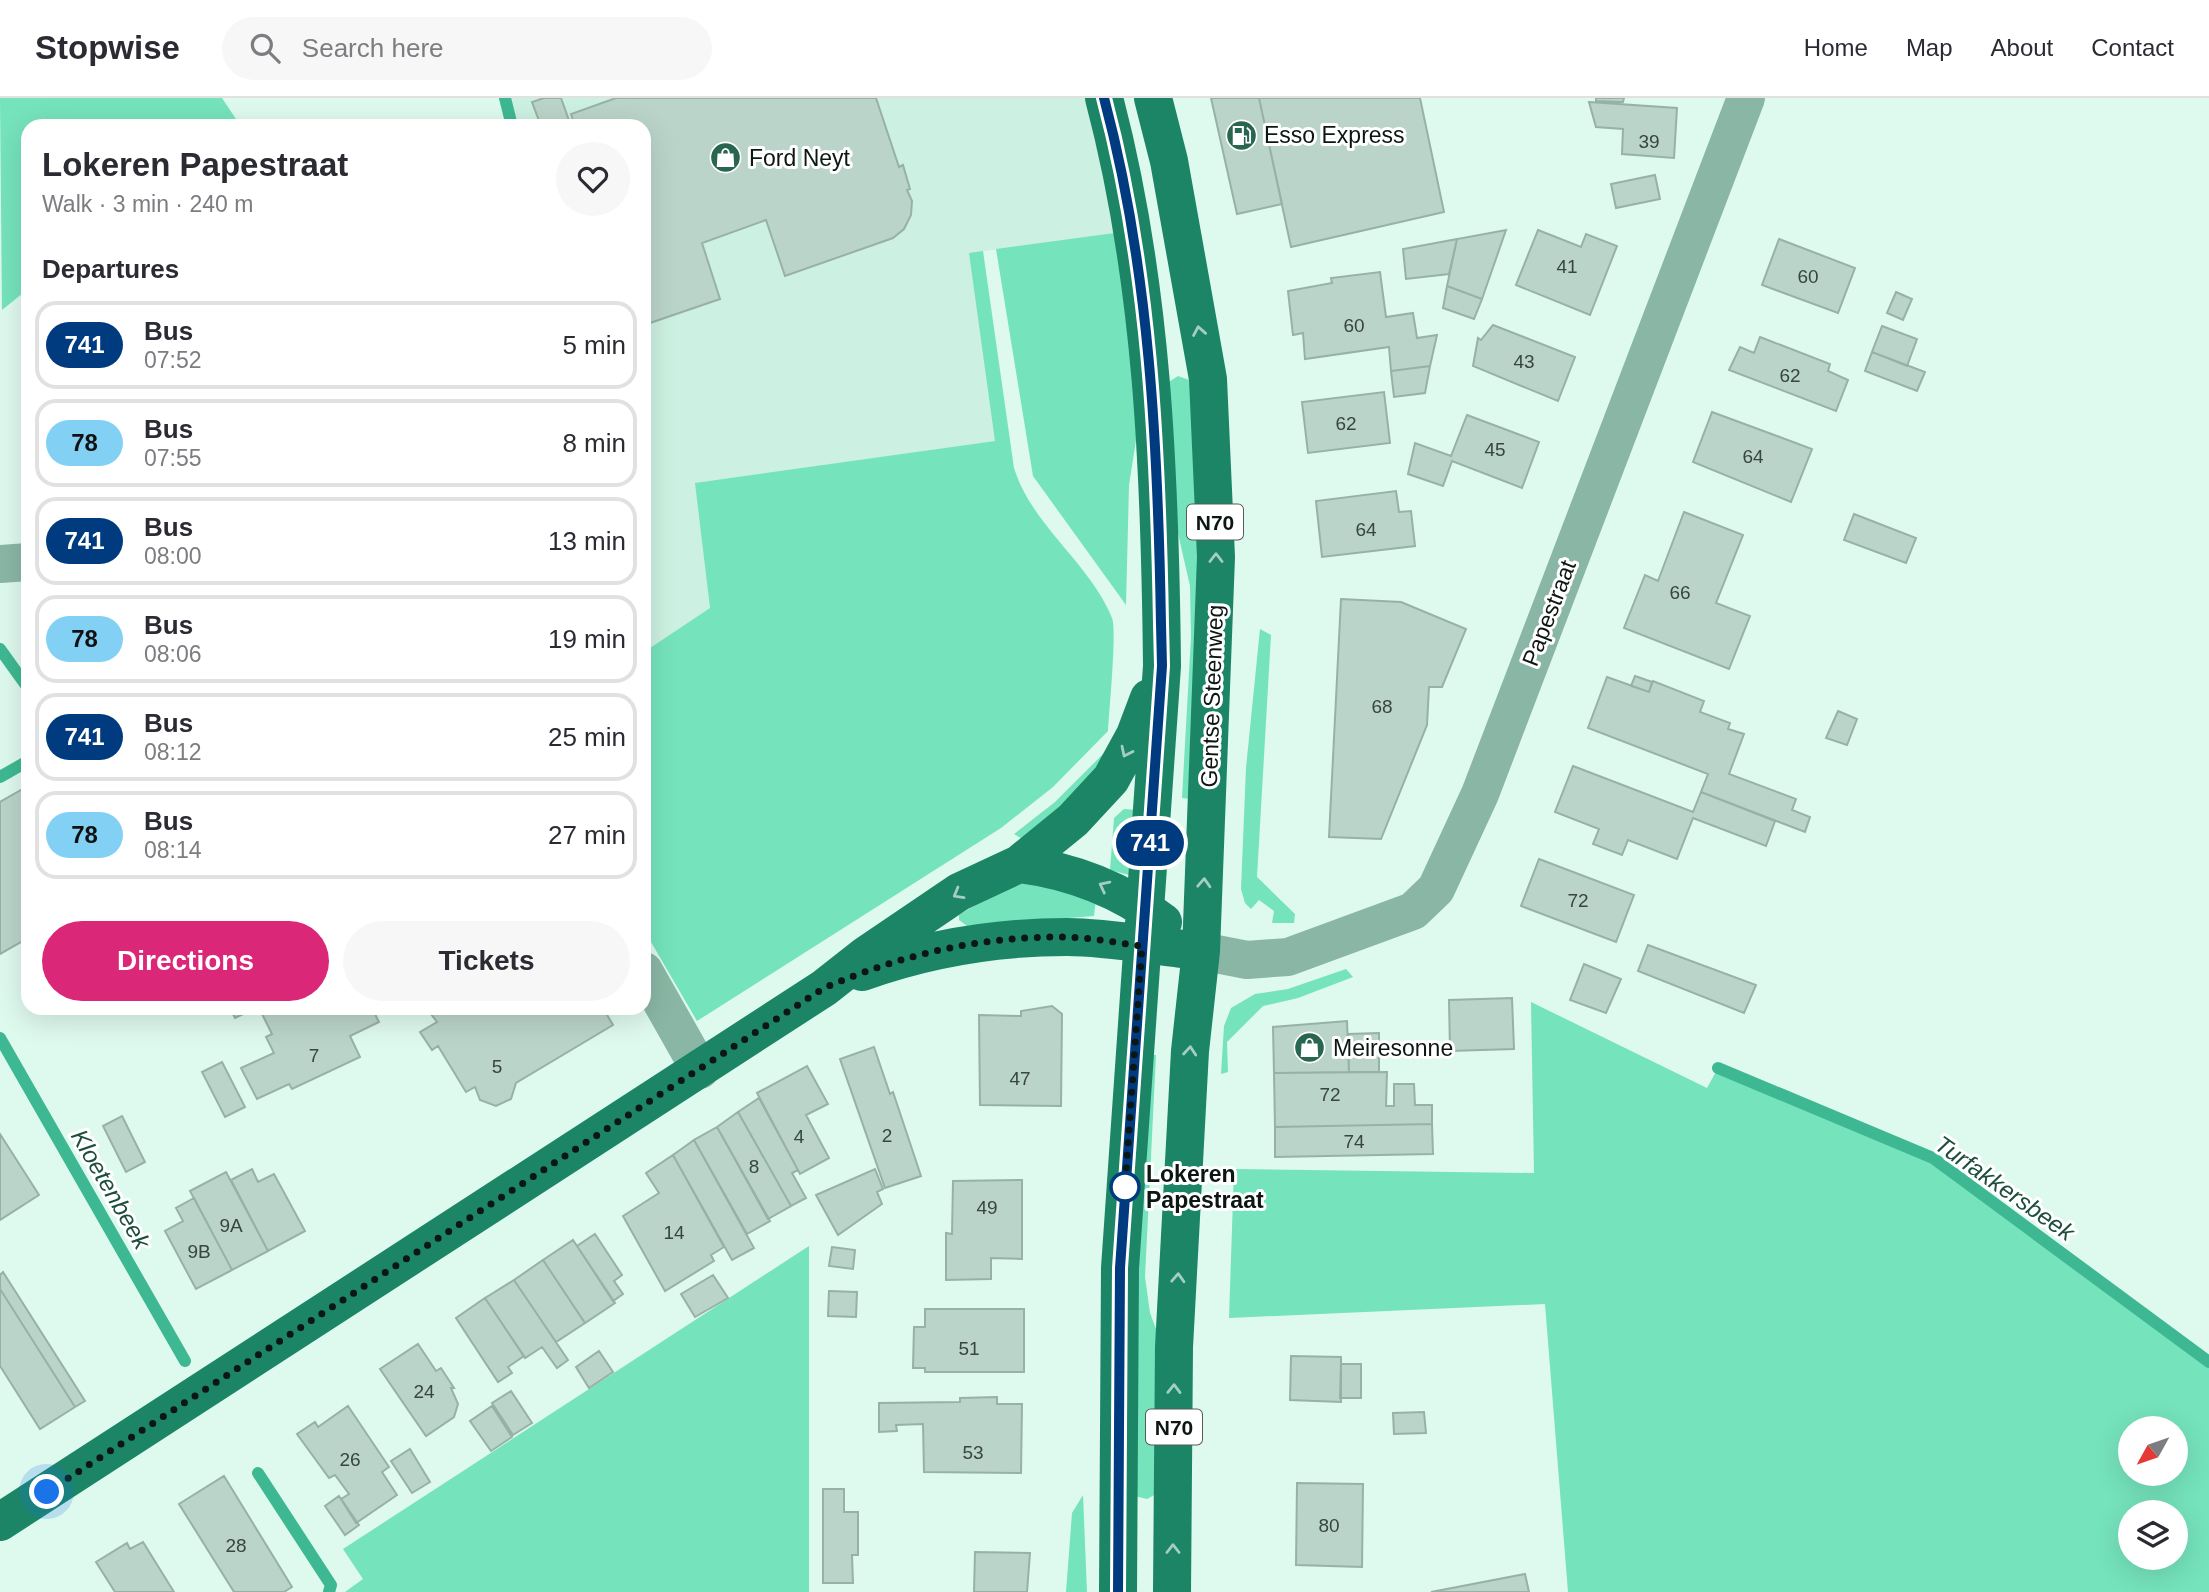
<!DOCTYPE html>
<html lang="en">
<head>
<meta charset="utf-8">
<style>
	:root { --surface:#fff; --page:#f7f7f7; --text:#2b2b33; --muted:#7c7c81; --line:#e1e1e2; --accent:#db2777 }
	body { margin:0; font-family:Arial,sans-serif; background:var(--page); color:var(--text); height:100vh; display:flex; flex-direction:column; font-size:26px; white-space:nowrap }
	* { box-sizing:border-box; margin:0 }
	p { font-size:23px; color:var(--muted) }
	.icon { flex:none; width:38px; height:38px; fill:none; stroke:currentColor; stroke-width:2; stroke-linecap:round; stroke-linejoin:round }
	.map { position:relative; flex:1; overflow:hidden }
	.details { position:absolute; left:21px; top:21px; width:630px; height:896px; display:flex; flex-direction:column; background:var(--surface); border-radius:21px; box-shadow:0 7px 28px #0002 }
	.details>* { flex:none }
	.badge { padding:0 14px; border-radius:23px; font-size:24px; line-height:46px }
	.needle { width:46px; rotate:230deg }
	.controls { position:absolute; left:2118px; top:1318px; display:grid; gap:14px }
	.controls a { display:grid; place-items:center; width:70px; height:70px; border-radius:50%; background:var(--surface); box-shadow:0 7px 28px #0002; font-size:35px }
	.you { position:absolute; width:35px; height:35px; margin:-18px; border:5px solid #fff; border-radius:50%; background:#1a73e8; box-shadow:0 0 0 10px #1a73e833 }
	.map>.badge { position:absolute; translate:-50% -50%; box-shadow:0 0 0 4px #fff }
	h2 { padding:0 21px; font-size:26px; line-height:63px }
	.round { display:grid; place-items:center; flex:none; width:74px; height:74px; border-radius:37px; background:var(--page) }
	.overview { display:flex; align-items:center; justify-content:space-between; height:119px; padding:0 21px }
	h1 { font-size:33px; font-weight:600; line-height:52px }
	.cta { display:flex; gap:14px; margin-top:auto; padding:14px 21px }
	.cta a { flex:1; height:80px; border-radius:42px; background:var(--accent); color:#fff; font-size:28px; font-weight:600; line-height:80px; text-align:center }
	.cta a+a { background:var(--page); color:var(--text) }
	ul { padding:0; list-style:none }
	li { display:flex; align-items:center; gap:21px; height:88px; margin:0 14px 10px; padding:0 7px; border:4px solid var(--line); border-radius:21px }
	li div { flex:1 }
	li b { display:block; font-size:26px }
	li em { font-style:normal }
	li .badge { min-width:77px; font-weight:700; text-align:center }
	header { display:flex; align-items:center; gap:42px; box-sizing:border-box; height:98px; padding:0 35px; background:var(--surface); border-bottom:2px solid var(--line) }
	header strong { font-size:33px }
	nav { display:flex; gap:38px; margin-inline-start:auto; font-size:24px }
	.search { width:490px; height:63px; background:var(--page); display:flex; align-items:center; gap:18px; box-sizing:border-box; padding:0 24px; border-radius:38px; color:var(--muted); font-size:26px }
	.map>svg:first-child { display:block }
</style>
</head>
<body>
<header>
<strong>Stopwise</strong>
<div class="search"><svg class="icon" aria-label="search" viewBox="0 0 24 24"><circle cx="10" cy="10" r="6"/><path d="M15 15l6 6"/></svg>Search here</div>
<nav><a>Home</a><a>Map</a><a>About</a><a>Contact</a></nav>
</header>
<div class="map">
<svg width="2209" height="1494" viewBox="0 0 2209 1494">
	<rect width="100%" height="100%" fill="#def9ee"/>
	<!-- built -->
	<path fill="#ccf0e1" d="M505,0h586l31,134 -152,21 26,188 -300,42 14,125 -66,44v-526h-132z"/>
	<!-- green -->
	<path fill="#75e3bc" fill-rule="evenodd" d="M0,0h222l14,21 -8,7h-200v163l-26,21z
		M1122,134l17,189 -10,64 -3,120 -93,-129 -37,-227z
		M983,153l31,217c18,58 76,95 98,150 5,12 -3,94 -4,113l-55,56 -52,41 -304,193 -53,-91v-278l66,-44 -15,-125 300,-42 -26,-188z
		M1178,278l14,5 9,121 -8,297 -11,-1 9,-161 -1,-51 -16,-70 -7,-133z
		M1260,531l11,6 -14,242 38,37 -1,9h-22l2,-12 -15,-11 -8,9 -6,-6 -4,-14 5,-121z
		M1107,652l-5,12 -74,80 -14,-8 41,-32z
		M1124,711l13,1 -8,65 -19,-5 4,-52z
		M1032,784l64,16 -2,18 -127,10 -8,-6v-5l48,-30z
		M1346,871l7,8 -55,21 -35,8 -36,36 1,30 -7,2 3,-48 7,-18 24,-14 33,-5z
		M1531,904l176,86 11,-20 215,90 276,204v230h-641l-23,-288 -316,14 5,-149 300,4zM2130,1330h45v46h-45zM2130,1414h45v46h-45z
		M1144,956l12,1 -11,222 5,36 8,21 -2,160 -9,5 -12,-3 -6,-14z
		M809,1148v346h-464l18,-13 -20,-30z
		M1083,1397l4,97h-21l6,-79z"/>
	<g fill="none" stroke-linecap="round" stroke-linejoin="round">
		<!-- stream -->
		<path stroke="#3eb892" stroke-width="12" d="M505,0l7,28
			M0,551l28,39
			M0,679l28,-16
			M0,940l185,323
			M1718,970l215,90 276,204
			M258,1375l73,112 -2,7"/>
	</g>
	<!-- building -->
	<path fill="#bad4c9" stroke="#98b1a7" stroke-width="2" d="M544,0h17l10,28h-30l-9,-24z
		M616,0h260l23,69 4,-2 7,24 -3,1 5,11 -1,14 -7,14 -11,9 -108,38 -19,-56 -64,23 18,56 -76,26v-199h-69l-4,-12z
		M1211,0h48l23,106 -45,10z
		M1259,0h161l24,114 -153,35z
		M1596,0h28l-1,4 -27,-1z
		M1589,4l88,6 -3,50 -52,-4 1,-25 -27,-2z
		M1655,77l5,24 -44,9 -5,-24z
		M1506,132l-24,69 -35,-13 10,-47z
		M1538,132l43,17 5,-13 31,12 -27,69 -74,-30z
		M1457,141l-8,35 -43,5 -3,-30z
		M1779,141l76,29 -17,45 -76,-28z
		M1380,174l6,45 27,-4 4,25 20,-3 -7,31 -39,5 -2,-24 -84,12 -2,-26 -10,2 -5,-44 44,-8 -1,-5z
		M1447,188l35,13 -8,20 -31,-11z
		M1896,194l16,7 -9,21 -16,-7z
		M1493,227l82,32 -17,44 -85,-35 5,-28 3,2z
		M1882,228l35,13 -10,27 -35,-14z
		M1760,239l70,27 -2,7 20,9 -12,31 -107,-41 11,-23 14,6z
		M1872,254l53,20 -8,19 -52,-20z
		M1430,268l-5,27 -31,4 -3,-26z
		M1384,294l6,51 -82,10 -6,-51z
		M1712,314l100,37 -21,53 -98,-40z
		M1467,317l72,27 -17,46 -70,-27 -9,25 -35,-12 7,-31 36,13z
		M1396,393l3,21 12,-1 4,35 -93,11 -6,-56z
		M1684,414l59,23 -27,68 34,13 -21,53 -105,-41 21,-53 13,6z
		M1854,416l62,24 -10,25 -62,-23z
		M1341,501l60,3 65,27 -24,58h-13l-2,38 -46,114 -52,-2z
		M1635,578l17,6 -3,10 -18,-6z
		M1607,579l42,15 4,-11 51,20 -4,11 30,11 -2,6 16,5 -15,40 67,25 -4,11 18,7 -5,15 -104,-40 7,-18 -120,-46z
		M1838,613l19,8 -10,26 -21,-7z
		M1573,668l120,46 8,-20 74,29 -9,25 -73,-28 -16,41 -49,-19 -6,15 -29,-11 6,-15 -44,-17z
		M28,688v152l-28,16v-152z
		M1539,761l95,36 -18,47 -95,-36z
		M1648,847l108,40 -12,28 -106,-42z
		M1584,866l37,15 -15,34 -36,-13z
		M1512,900l2,51 -64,2 -1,-51z
		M1052,908l10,8 -1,92 -81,-1 -1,-90 42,1v-5z
		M230,910h26l-21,10z
		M259,910h113l7,14 -29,14 10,21 -68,32 -3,-5 -32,15 -16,-31 33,-15 -8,-16 6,-3z
		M441,910h162l10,17 -97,58 -5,16 -15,7 -16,-6 -5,-13 -9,5 -28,-46 -6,4 -12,-18 17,-10 -6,-8z
		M1347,923l2,51 -75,1 -1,-46z
		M1379,935v39h-30l-1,-38z
		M874,949l16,47 3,-2 28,84 -36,12 -45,-129z
		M222,964l23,45 -20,10 -23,-45z
		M807,968l21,38 -22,11 23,43 -29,16 -43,-81z
		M1387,974l-1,34h8v-22h20l1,21h17v19l-157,3 -1,-54z
		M759,1000l39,72 -6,3 14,25 -15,8 -53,-94z
		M738,1014l53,94 -23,13 -51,-92z
		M122,1018l23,46 -19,10 -23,-46z
		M1432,1026l1,30 -158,3v-30z
		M717,1029l53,94 -23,13 -53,-94z
		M0,1036l39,61 -39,25z
		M694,1042l60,108 -22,12 -59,-105z
		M673,1057l51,92 -13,8 3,6 -49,30 -42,-75 36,-23 -13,-20z
		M252,1071l6,13 16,-8 31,57 -37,20 -37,-71z
		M875,1071l8,20 -6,3 5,12 -44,31 -22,-40z
		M226,1074l42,79 -36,19 -42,-79z
		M1022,1082v79l-31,-1v21l-45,1v-47l6,1 1,-53z
		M194,1100l38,72 -36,19 -31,-58 18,-10 -7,-13z
		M595,1136l27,41 -8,6 9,13 -10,7 -36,-55z
		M573,1142l42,63 -30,20 -42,-63z
		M832,1149l23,3 -2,19 -24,-3z
		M543,1162l42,63 -29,19 -42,-62z
		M3,1174l82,129 -10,6 -75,-118v-14z
		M713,1177l15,23 -33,19 -14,-23z
		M514,1182l54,80 -11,8 -15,-21 -17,11 -40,-60z
		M0,1191l75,118 -35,22 -40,-63z
		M829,1193l28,1 -1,25 -28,-1z
		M485,1200l39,58 -16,11 4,6 -14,9 -42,-64z
		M925,1211h99v63h-99v-4h-12l1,-41h11z
		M418,1246l18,27 5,-3 13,20h-3l7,16 -4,13 -28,19 -46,-67z
		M599,1253l14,21 -24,16 -13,-21z
		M1291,1258l50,1v45l-51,-2z
		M1341,1266h20v34h-21z
		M511,1293l21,32 -19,12 -21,-32z
		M997,1299v7h25l-1,69 -97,-1 -1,-48 -27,1 1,6 -18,1v-29l81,-1v-4z
		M348,1308l41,61 -7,5 15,23 -41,28 -15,-24 8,-5 -14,-19 -6,3 -32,-44 18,-12 3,5z
		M492,1308l20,31 -21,14 -21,-30z
		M1424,1314l2,21 -32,1 -1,-21z
		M410,1351l20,33 -18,11 -21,-32z
		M224,1378l68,111 -8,5h-50l-55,-88z
		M1297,1385l66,1 -1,83 -66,-2z
		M823,1391h21v23h14v43h-6l1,28h-30z
		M339,1398l20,29 -14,10 -20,-29z
		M143,1444l31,50h-59l-19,-30 31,-19 3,6z
		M975,1454l55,1 -3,39h-53z
		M1525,1476l4,18h-98z"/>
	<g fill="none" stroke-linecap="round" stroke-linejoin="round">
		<!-- minor -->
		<path stroke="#8ab7a5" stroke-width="38" d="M0,466l28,-2
			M1201,853l46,9 41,-3 125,-46 23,-22 44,-95 266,-696
			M644,873l56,99"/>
		<!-- major -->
		<path stroke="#1b8566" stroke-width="38" d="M1104,0c49,185 56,377 58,568l-42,602 -2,324
			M1153,0l16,63 39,218 8,178 -15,394 -11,100 -16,296 -2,245
			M1019,766c54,7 101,25 144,58
			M862,874c67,-24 134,-35 205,-35 44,0 90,10 134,14
			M0,1424l824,-534 42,-33 93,-63 60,-28 54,-44 38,-41 24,-44 14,-37"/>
	</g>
	<!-- one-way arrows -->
	<defs><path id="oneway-chevron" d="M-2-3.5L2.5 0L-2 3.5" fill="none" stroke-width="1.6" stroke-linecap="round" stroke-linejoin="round" transform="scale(1.75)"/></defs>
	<g stroke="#a4cec2">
		<use href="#oneway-chevron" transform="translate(1199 233) rotate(-100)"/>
		<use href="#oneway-chevron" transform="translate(1216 460) rotate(-90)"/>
		<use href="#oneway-chevron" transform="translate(1126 654) rotate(116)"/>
		<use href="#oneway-chevron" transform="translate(1204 785) rotate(-87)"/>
		<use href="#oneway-chevron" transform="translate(1104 788) rotate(-153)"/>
		<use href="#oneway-chevron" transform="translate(958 796) rotate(150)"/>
		<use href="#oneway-chevron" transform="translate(1190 953) rotate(-85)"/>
		<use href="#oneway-chevron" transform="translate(1178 1180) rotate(-87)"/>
		<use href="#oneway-chevron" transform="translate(1174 1291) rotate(-89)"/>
		<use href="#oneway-chevron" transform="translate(1173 1451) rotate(-90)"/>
	</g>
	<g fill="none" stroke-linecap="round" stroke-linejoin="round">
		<defs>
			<path id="line" d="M1104,0c46,172 54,349 57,526l1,42 -42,602 -2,324"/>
		</defs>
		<!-- line casing -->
		<use href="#line" stroke="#fff" stroke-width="16"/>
		<!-- line -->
		<use href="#line" stroke="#003b80" stroke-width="10"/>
		<!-- walk -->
		<path stroke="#0c1612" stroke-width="7" stroke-dasharray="0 12.6" d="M47,1394l777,-504c80,-34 156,-52 244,-51 24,1 50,6 74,9l-17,241"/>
	</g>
	<!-- icons -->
	<defs>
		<symbol id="fuel-disc" viewBox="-11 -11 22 22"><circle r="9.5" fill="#296652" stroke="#fff"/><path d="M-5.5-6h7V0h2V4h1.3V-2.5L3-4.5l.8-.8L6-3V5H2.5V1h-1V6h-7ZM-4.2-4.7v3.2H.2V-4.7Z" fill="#fff"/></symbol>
		<symbol id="shop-disc" viewBox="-11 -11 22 22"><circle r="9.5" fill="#296652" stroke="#fff"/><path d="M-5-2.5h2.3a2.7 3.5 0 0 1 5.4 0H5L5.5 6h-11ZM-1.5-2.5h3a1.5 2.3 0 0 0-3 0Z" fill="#fff"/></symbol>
	</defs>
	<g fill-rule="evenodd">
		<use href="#fuel-disc" x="1224" y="20" width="35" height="35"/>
		<use href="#shop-disc" x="708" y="42" width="35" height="35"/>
		<use href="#shop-disc" x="1292" y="932" width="35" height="35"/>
	</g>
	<!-- markers -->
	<circle fill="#fff" stroke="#003b80" stroke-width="3.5" cx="1125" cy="1089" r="14"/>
	<g text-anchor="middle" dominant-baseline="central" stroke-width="6" stroke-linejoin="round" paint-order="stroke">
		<!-- number labels -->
		<g font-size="19" fill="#384640">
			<text x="1649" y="43">39</text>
			<text x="1567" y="168">41</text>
			<text x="1808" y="178">60</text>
			<text x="1354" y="227">60</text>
			<text x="1524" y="263">43</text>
			<text x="1790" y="277">62</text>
			<text x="1346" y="325">62</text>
			<text x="1495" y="351">45</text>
			<text x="1753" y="358">64</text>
			<text x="1366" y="431">64</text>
			<text x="1680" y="494">66</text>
			<text x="1382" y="608">68</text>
			<text x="1578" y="802">72</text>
			<text x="314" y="957">7</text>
			<text x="497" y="968">5</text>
			<text x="1020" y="980">47</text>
			<text x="1330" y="996">72</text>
			<text x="887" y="1037">2</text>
			<text x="799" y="1038">4</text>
			<text x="1354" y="1043">74</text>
			<text x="754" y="1068">8</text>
			<text x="987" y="1109">49</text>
			<text x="231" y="1127">9A</text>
			<text x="674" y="1134">14</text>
			<text x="199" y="1153">9B</text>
			<text x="969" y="1250">51</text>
			<text x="424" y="1293">24</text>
			<text x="973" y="1354">53</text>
			<text x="350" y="1361">26</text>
			<text x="1329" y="1427">80</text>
			<text x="236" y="1447">28</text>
		</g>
		<!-- shield labels -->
		<g fill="#fff" stroke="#555c59" stroke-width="2">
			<rect x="1187" y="406.5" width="56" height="35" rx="5"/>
			<rect x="1146" y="1311.5" width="56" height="35" rx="5"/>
		</g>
		<g font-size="21" font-weight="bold" fill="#0c1612">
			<text x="1215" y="424">N70</text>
			<text x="1174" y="1329">N70</text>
		</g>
		<!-- poi labels -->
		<g font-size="23" fill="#0c1612" stroke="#fff" text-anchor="start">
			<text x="1264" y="37">Esso Express</text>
			<text x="749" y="60">Ford Neyt</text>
			<text x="1333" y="950">Meiresonne</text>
		</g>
		<!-- street labels -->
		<g font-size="23" fill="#0c1612" stroke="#fff">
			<text transform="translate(1549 515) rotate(-69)">Papestraat</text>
			<text transform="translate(1212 598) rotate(-88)">Gentse Steenweg</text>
		</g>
		<!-- stop labels -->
		<g font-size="23" font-weight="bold" fill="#0c1612" stroke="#fff" text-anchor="start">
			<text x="1146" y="1076">Lokeren<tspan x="1146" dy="26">Papestraat</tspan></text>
		</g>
		<!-- water labels -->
		<g font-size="24" font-style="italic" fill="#1d4e3e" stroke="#fff">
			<text transform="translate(2005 1090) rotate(35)">Turfakkersbeek</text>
			<text transform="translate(111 1091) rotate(60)">Kloetenbeek</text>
		</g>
	</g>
</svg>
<div class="controls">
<a><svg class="needle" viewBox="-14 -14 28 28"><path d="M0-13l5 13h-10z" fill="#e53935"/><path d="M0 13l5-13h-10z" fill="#7c7c81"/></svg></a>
<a><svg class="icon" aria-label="layers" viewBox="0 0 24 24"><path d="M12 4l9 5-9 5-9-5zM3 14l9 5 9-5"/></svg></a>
</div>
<div class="you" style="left:47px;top:1394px"></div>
<b class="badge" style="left:1150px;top:745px;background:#003b80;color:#fff">741</b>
<section class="details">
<div class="overview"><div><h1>Lokeren Papestraat</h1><p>Walk · 3 min · 240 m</p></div><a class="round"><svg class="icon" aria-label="heart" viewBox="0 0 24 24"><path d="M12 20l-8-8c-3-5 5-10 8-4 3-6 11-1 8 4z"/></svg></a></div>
<h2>Departures</h2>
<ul>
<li><span class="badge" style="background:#003b80;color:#fff">741</span><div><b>Bus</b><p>07:52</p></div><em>5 min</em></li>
<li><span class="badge" style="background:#83d0f5;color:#111">78</span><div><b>Bus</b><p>07:55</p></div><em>8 min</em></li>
<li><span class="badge" style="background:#003b80;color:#fff">741</span><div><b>Bus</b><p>08:00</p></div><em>13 min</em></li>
<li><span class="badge" style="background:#83d0f5;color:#111">78</span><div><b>Bus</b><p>08:06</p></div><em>19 min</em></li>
<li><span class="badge" style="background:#003b80;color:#fff">741</span><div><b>Bus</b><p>08:12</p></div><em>25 min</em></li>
<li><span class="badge" style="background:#83d0f5;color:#111">78</span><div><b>Bus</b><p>08:14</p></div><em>27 min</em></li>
</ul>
<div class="cta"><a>Directions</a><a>Tickets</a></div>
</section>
</div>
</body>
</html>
